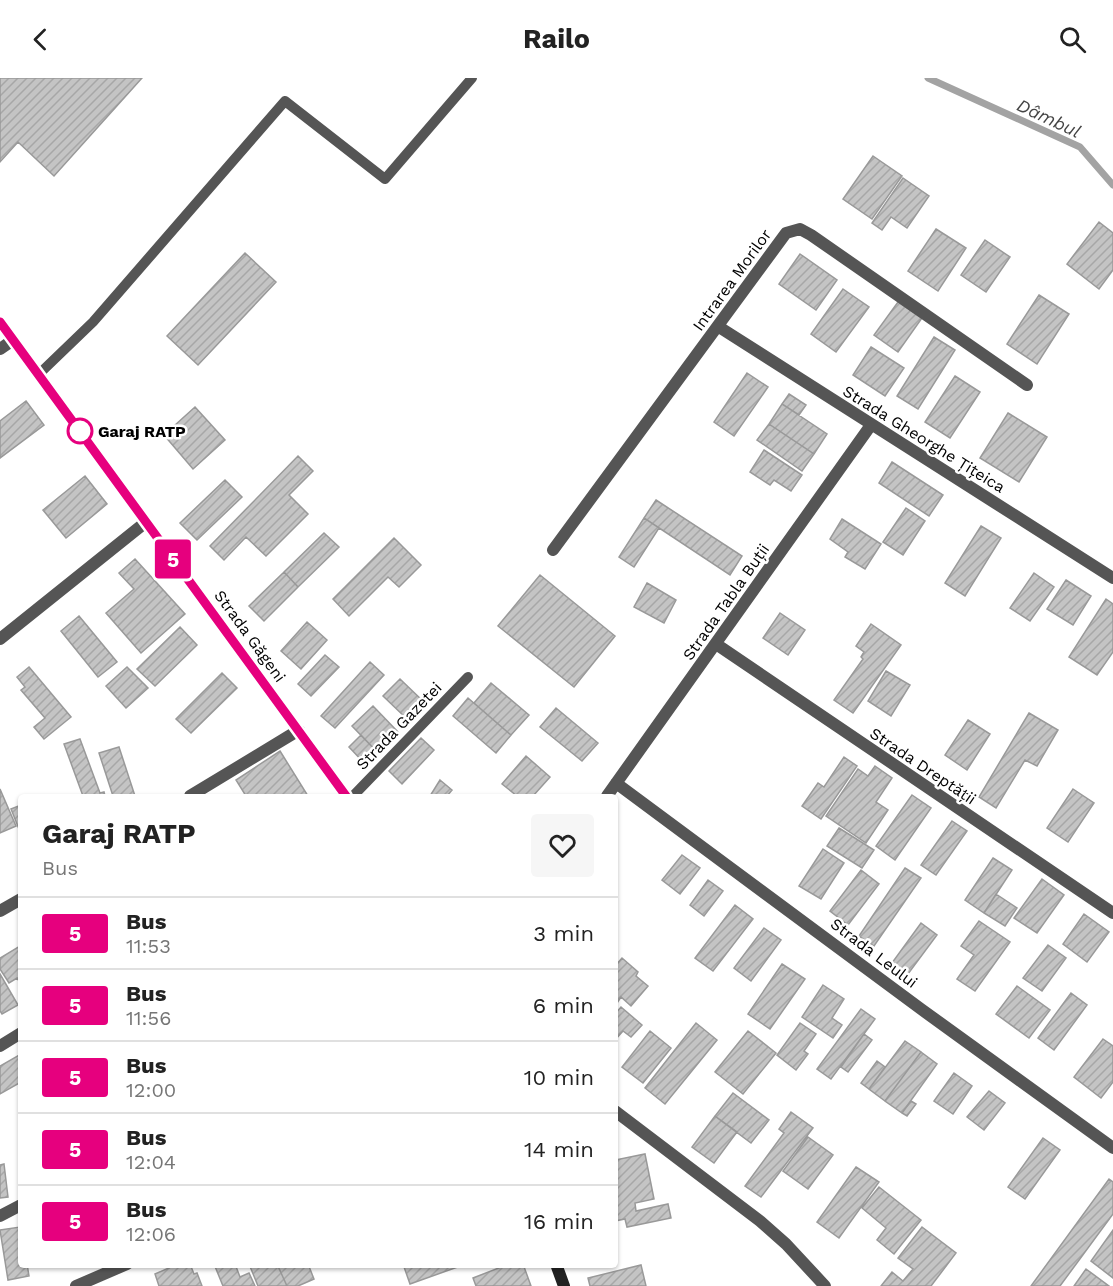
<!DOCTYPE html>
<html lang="en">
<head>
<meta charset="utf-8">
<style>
	:root { --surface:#fff; --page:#f6f6f6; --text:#222; --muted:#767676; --line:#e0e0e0 }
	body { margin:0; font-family:"Work Sans",sans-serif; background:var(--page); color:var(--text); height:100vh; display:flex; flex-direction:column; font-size:22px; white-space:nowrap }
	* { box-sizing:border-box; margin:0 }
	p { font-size:20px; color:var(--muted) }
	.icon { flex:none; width:33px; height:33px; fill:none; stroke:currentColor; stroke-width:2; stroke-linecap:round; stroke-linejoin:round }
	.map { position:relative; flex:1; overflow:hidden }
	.panel { position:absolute; left:18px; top:716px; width:600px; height:474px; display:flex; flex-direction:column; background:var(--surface); border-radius:6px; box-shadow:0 2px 4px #0004 }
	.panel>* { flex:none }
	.badge { padding:0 12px; border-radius:4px; font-size:21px; line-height:39px }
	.map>.badge { position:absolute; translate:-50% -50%; box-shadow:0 0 0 3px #fff }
	.round { display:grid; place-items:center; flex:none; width:63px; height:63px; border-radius:6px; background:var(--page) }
	.head { display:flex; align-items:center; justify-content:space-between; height:102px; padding:0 24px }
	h1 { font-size:28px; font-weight:700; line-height:45px }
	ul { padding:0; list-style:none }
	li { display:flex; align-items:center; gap:18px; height:72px; padding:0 24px; border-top:2px solid var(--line) }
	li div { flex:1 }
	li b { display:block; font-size:22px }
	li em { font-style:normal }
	li .badge { min-width:66px; font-weight:700; text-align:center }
	header { display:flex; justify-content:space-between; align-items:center; height:78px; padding:0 24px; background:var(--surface); font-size:27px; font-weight:700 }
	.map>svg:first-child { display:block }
</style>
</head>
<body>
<header><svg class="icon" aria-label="back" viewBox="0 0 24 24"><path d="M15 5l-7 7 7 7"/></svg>Railo<svg class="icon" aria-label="search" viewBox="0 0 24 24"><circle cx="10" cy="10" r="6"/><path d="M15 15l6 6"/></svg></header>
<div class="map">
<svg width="1113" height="1208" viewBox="0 0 1113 1208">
	<defs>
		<pattern id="building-hatch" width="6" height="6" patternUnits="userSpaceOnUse" patternTransform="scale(1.5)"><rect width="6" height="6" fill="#c4c4c4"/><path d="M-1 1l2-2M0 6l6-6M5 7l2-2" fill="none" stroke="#a7a7a7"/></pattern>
	</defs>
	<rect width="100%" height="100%" fill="#fff"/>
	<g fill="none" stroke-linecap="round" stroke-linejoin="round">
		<!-- stream -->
		<path stroke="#a3a3a3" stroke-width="7" d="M928,0l152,69 33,38"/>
	</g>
	<!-- building -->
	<path fill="url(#building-hatch)" stroke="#999" stroke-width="1.5" d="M0,0h142l-88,98 -36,-34 -18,20z
		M873,78l29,20 -30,43 -29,-20z
		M903,100l26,18 -22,32 -16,-11 -9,13 -10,-7z
		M1099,144l14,11v37l-14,19 -32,-25z
		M936,151l30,19 -28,43 -30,-20z
		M985,162l25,17 -24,35 -25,-17z
		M245,175l31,29 -78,83 -31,-29z
		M800,176l37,26 -21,30 -37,-26z
		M843,211l26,18 -33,45 -25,-18z
		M1039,217l30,19 -32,50 -30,-20z
		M898,224l24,16 -24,34 -24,-17z
		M934,259l21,13 -37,59 -21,-13z
		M871,269l33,21 -19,28 -32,-21z
		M747,295l21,14 -34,49 -20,-14z
		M955,298l25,16 -30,46 -25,-16z
		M789,316l17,11 -7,10 -17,-11z
		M26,323l18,24 -44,33v-37z
		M782,326l45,30 -13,20 -45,-30z
		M195,329l30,33 -32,29 -29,-34z
		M1008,335l39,24 -28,45 -39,-24z
		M769,346l45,30 -12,17 -45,-31z
		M764,372l38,25 -11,16 -17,-11 -4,5 -20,-13z
		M298,378l15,15 -24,24 19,19 -42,42 -20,-19 -22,23 -14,-14z
		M892,384l51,33 -14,21 -50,-33z
		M85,398l22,28 -41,34 -23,-28z
		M225,402l17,17 -45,43 -17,-17z
		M656,422l86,56 -12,19 -86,-57z
		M906,430l19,13 -22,34 -20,-13z
		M644,440l15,10 -25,39 -15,-10z
		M842,441l39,25 -16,25 -20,-12 3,-5 -18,-13z
		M981,448l20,12 -36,58 -20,-13z
		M324,455l15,14 -41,40 -14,-15z
		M394,460l27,27 -22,22 -11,-10 -39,39 -16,-17z
		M135,481l50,55 -44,39 -35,-40 28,-24 -15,-16z
		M284,494l14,15 -34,34 -15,-15z
		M1034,495l20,14 -24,34 -20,-13z
		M540,497l75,61 -41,51 -76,-61z
		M1066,502l25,16 -18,29 -26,-16z
		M647,505l29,17 -12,23 -30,-16z
		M1106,521l7,5v48l-16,23 -28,-18z
		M780,535l25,17 -17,25 -25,-17z
		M79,538l38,46 -19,15 -37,-46z
		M307,544l20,18 -26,29 -20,-18z
		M871,546l30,21 -48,68 -19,-13 29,-41 -2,-2 3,-5 -8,-6z
		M180,549l17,18 -42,41 -18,-17z
		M325,577l14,12 -28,29 -13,-12z
		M370,584l14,13 -49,53 -14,-12z
		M29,589l42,50 -27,22 -10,-12 11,-9 -24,-28 4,-3 -8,-10z
		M127,589l21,21 -22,20 -20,-22z
		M886,593l24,14 -19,31 -23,-15z
		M222,595l15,15 -46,45 -15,-14z
		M400,601l25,24 -17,17 -25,-24z
		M491,605l38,32 -18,20 -37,-32z
		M468,620l43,37 -15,18 -43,-37z
		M373,628l26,27 -21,20 -26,-27z
		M556,630l42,35 -16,18 -42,-34z
		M1029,635l29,17 -21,36 -12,-6 -29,48 -17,-11z
		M968,642l22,14 -23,36 -22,-15z
		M361,657l17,18 -12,12 -17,-18z
		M421,660l13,12 -32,34 -13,-13z
		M80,661l20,54 4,-1 1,4h-22l-19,-52z
		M119,669l16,49h-22l-14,-43z
		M280,673l28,45h-62l-10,-16z
		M526,678l24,21 -17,19h-16l-15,-12z
		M844,679l13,9 -36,53 -19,-13 16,-23 6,4z
		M875,688l17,12 -16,24 12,8 -22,33 -40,-27 32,-47 10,7z
		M440,702l12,10 -5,6h-17z
		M0,711l16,37 -16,7z
		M1073,711l21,14 -26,39 -21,-14z
		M912,717l19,13 -36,52 -19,-14z
		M21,727v29l-10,-25z
		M952,743l15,10 -31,44 -15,-10z
		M839,750l35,22 -12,18 -35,-22z
		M823,771l21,14 -23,36 -22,-13z
		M682,777l18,13 -20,26 -18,-14z
		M993,780l19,12 -28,43 -19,-13z
		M905,790l16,10 -47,68 -15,-10z
		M861,792l18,14 -31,41 -18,-14z
		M1042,801l22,16 -27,38 -23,-15z
		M708,802l15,11 -19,25 -14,-11z
		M996,816l21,14 -12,18 -21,-13z
		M735,827l18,14 -40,52 -18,-13z
		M1084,836l25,18 -22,30 -24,-18z
		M979,843l31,21 -35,49 -18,-12 17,-24 -13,-9z
		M921,845l16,12 -32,43 -16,-11z
		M764,850l17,12 -30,41 -17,-13z
		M1048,867l18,13 -24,33 -19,-13z
		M20,868l1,38 -4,-6 -8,5 -9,-14v-11z
		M622,880l16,14 -2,4 12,10 -17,20 -10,-9 -4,6 -2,-2v-35z
		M782,886l23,15 -35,50 -22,-15z
		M0,896l18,31 -16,9 -2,-3z
		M823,907l21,14 -12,19 10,7 -9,13 -31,-21z
		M1017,908l33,24 -21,28 -33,-24z
		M1071,915l16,12 -33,45 -16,-12z
		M621,929l21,18 -11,12 -8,-6 -8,9v-26z
		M861,931l14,10 -44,60 -14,-10z
		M696,945l21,17 -52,64 -20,-16z
		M800,945l16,11 -12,17 4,3 -12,16 -19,-15z
		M650,953l21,17 -28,35 -21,-16z
		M748,953l28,22 -33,41 -28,-22z
		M864,956l8,6 -24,32 -7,-5z
		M1103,961l10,7v36l-12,16 -27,-21z
		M905,963l16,11 -36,49 -16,-12z
		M921,974l16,12 -35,49 -17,-12z
		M21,976v28l-21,12v-28z
		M877,983l8,6 -16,22 -8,-6z
		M954,995l18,13 -19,28 -19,-13z
		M989,1013l16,12 -21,27 -17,-13z
		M733,1015l36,27 -18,23 -36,-27z
		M911,1023l5,3 -9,12 -5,-3z
		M791,1034l22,16 -52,69 -16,-11 39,-53 -5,-4z
		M715,1038l22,16 -23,31 -22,-16z
		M808,1059l25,18 -25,34 -25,-18z
		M1043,1060l17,12 -35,49 -17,-12z
		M645,1076l9,45 -19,4 1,8 32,-7 3,14 -44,9 -2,-8 -10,2v-61z
		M4,1086l4,33 -8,1v-33z
		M856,1089l23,15 -40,56 -22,-16z
		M1109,1101l4,3v32l-53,72h-29z
		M879,1109l42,33 -27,34 -17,-14 9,-12 -24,-20z
		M20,1149l1,37h6l2,12 -21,4 -8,-50z
		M922,1149l34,26 -25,33h-50l11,-14 11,9 10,-12 -15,-11z
		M1113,1152v48l-22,-17z
		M178,1186h12l4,10 3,-1 5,13h-43l-4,-12z
		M214,1186h21l5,13 9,-4 6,13h-32z
		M249,1186h28l10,22h-29z
		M277,1186h31l6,15 -16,7h-11z
		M403,1186h63l-56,20z
		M509,1186h14l8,22h-55l-3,-8z
		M641,1187l5,21h-56l-2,-8z
		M1086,1191l23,17h-35z"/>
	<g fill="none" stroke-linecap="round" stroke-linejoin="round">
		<!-- service -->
		<path stroke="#555" stroke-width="10" d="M39,296l54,-52 192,-221 100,78 87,-101
			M353,718l115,-119"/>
		<!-- minor -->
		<path stroke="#555" stroke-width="12" d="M719,249l394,251
			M0,271l13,-9
			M553,472l233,-317 14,-4 11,6 216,150
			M0,561l146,-117
			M716,566l397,269
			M616,705l305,226 192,139
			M190,718l109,-66
			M607,718l264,-371
			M0,833l21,-12
			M0,968l21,-13
			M615,1033l145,110 26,23 39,42
			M0,1138l21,-11
			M76,1208l51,-22"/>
		<!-- secondary -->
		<path stroke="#222" stroke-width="12" d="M0,244l346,474
			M556,1186l8,22"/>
	</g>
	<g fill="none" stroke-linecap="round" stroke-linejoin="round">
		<defs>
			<path id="line" d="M0,244l346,474"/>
		</defs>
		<!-- line casing -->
		<use href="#line" stroke="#fff" stroke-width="14"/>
		<!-- line -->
		<use href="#line" stroke="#e6007e" stroke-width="9"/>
	</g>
	<!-- markers -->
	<circle fill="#fff" stroke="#e6007e" stroke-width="3" cx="80" cy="353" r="12"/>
	<g text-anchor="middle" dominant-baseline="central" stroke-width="5" stroke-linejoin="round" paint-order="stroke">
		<!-- street labels -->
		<g font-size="16" fill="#000" stroke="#fff">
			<text transform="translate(732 202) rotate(-54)">Intrarea Morilor</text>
			<text transform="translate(924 361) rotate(32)">Strada Gheorghe Țițeica</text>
			<text transform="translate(726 524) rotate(-55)">Strada Tabla Buții</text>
			<text transform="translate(250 558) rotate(54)">Strada Găgeni</text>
			<text transform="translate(399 648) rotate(-46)">Strada Gazetei</text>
			<text transform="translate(923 688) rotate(34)">Strada Dreptății</text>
			<text transform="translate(874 875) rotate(37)">Strada Leului</text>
		</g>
		<!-- stop labels -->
		<g font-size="16" font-weight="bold" fill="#000" stroke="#fff" text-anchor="start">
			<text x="98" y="353">Garaj RATP</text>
		</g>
		<!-- water labels -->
		<g font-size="18" font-style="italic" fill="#444" stroke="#fff">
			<text transform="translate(1049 40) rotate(25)">Dâmbul</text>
		</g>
	</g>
</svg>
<b class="badge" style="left:173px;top:481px;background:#e6007e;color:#fff">5</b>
<section class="panel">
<div class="head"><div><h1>Garaj RATP</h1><p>Bus</p></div><a class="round"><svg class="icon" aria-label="heart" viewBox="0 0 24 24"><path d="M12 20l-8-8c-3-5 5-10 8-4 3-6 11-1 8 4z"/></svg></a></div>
<ul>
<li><span class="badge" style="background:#e6007e;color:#fff">5</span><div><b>Bus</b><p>11:53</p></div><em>3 min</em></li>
<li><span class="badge" style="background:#e6007e;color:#fff">5</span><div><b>Bus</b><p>11:56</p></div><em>6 min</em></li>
<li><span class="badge" style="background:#e6007e;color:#fff">5</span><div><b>Bus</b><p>12:00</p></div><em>10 min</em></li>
<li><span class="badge" style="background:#e6007e;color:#fff">5</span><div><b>Bus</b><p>12:04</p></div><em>14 min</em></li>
<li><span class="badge" style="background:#e6007e;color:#fff">5</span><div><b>Bus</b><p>12:06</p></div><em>16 min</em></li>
</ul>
</section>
</div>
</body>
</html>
